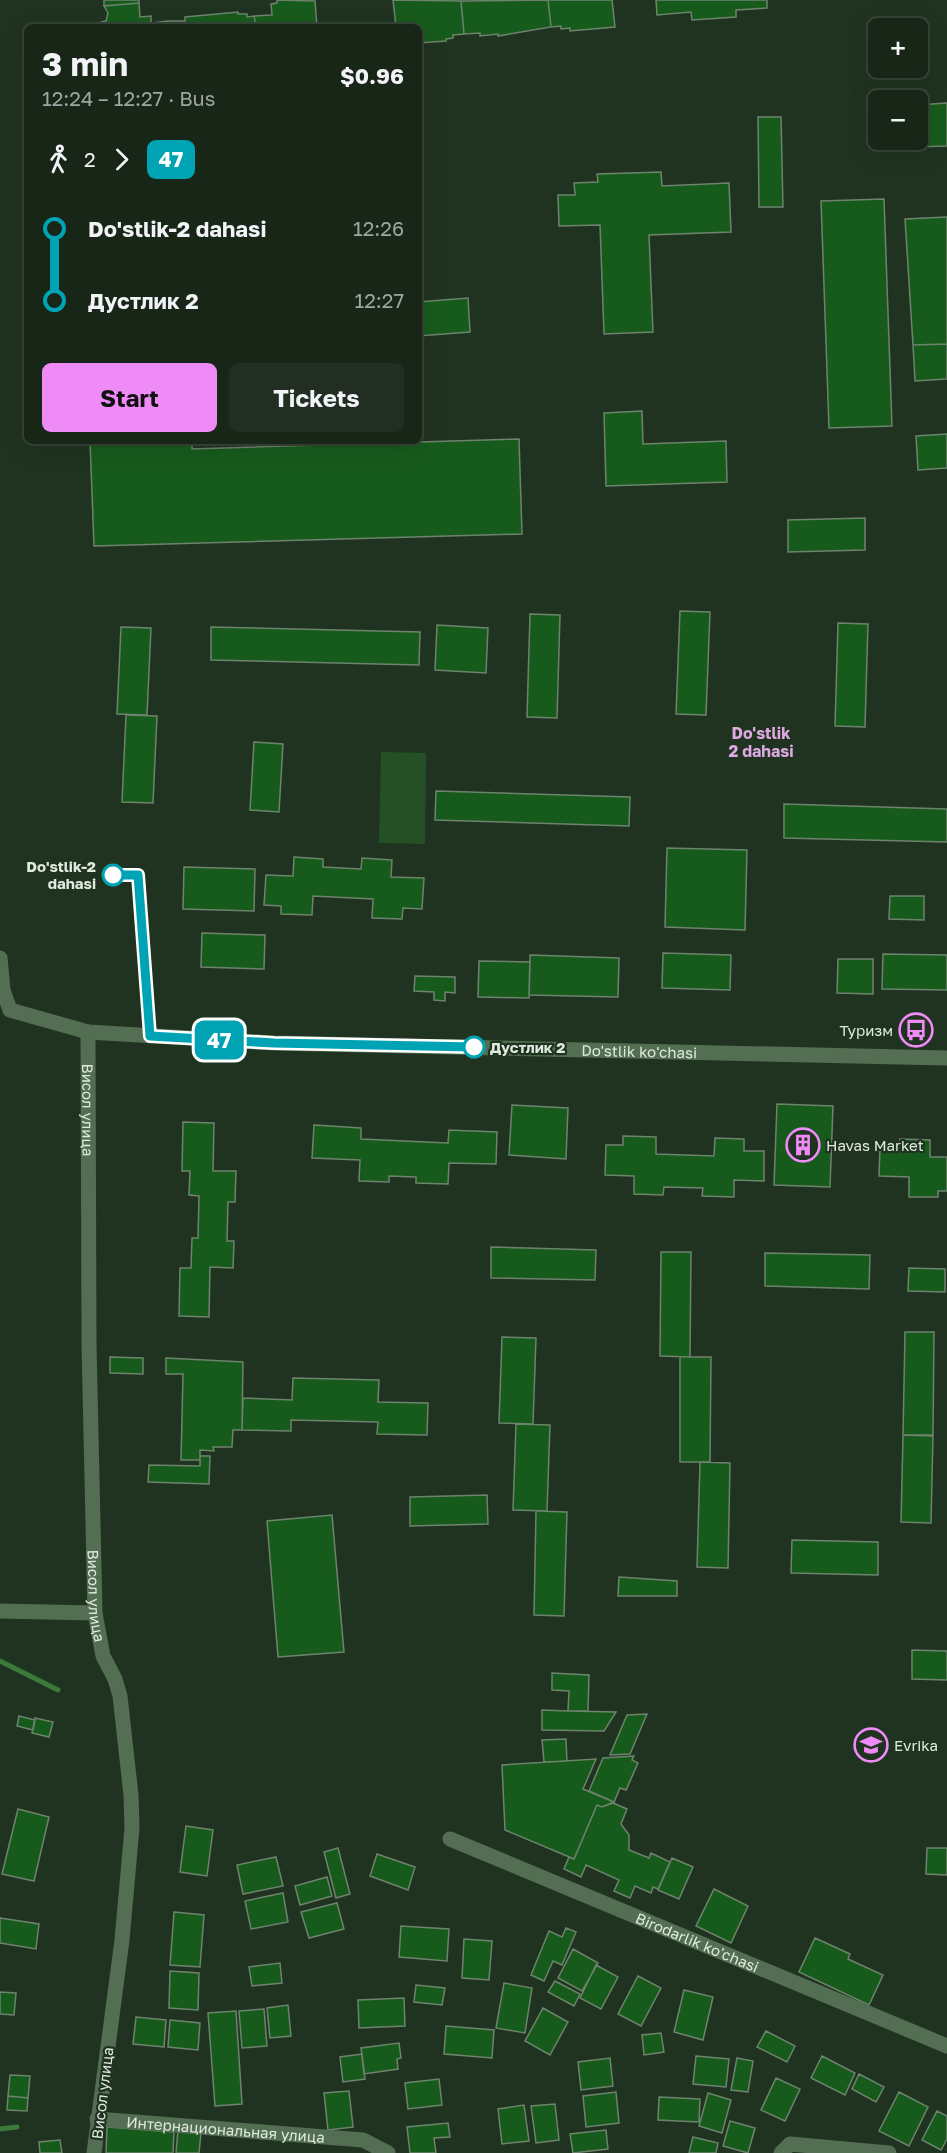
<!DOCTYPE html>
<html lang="en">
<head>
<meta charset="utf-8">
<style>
	:root { --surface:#182618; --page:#212e21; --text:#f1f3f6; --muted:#9fa5a2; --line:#364337; --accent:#ef8bf7 }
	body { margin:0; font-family:"Golos Text",sans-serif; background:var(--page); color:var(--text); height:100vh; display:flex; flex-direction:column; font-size:22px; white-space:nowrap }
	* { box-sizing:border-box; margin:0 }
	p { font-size:20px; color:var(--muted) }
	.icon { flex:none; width:33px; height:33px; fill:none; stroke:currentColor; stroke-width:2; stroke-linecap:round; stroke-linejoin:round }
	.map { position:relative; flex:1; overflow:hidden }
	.panel { position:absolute; left:24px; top:24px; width:398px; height:420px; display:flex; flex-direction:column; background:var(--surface); border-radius:9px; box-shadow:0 6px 24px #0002,0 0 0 2px var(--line) }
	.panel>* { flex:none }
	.badge { padding:0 12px; border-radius:9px; font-size:21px; line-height:39px }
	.fabs { position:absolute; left:868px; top:18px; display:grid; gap:12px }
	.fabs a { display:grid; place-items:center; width:60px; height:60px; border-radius:9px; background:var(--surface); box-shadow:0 6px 24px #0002,0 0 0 2px var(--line); font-size:30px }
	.map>.badge { position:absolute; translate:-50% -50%; box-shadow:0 0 0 3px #fff }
	.legs { display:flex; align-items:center; gap:9px; height:66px; padding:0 18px; font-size:20px }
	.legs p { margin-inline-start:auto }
	.overview { display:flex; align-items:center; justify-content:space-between; height:102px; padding:0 18px }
	h1 { font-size:33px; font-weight:700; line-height:45px }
	.button { display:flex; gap:12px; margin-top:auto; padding:12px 18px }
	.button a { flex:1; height:69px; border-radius:9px; background:var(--accent); color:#111; font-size:24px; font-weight:700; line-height:69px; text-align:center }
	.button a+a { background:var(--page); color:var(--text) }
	ul { padding:0 18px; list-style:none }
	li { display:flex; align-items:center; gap:21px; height:72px; font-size:22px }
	li i { display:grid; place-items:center; width:9px; height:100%; margin:0 8px; background:currentColor }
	li i::after { content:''; width:15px; height:15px; margin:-8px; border:4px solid; border-radius:50%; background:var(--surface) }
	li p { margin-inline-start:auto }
	li:first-child i { background:linear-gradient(#0000 50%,currentColor 0) }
	li:last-child i { background:linear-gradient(currentColor 50%,#0000 0) }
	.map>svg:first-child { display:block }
</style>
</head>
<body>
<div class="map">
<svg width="947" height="2153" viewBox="0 0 947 2153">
	<rect width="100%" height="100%" fill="#203320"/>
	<!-- green -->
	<path fill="#255026" d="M381,752l45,1 -1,91 -46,-1z"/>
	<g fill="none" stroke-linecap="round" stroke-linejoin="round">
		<!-- stream -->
		<path stroke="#3a7b3c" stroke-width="5" d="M0,1661l58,29
			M0,2129l17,-2"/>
	</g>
	<!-- building -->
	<path fill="#175b1c" stroke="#6e836d" stroke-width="1.5" d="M104,0h35v3l-35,3z
		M277,0l38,1 2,26h-61l-2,-11 18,-1 -1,-11 6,-1z
		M393,0l68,1 3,33 -11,1v3l-7,1v2l-28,2v-16h-22z
		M548,0h64l3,27 -45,4v-3l-9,1v-3l-10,1z
		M548,0l3,27 -53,9v-2l-18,2v-3l-16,1 -3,-33z
		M656,0h111v8l-31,2v7l-44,3 -1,-8 -34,3z
		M139,3l1,14 11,-1v7l17,-2 1,6h-67l-1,-5 5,-1 2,-8 -4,-7z
		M238,12v2h9v3l7,-1 2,11h-87l-1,-6h17v-4z
		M947,103v43l-33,1 -1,-7h5v-35z
		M758,117h23l2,90h-24z
		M661,172l1,14 67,-3 2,49 -82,3 4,97 -49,2 -4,-109 -41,1 -1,-31h17l-1,-12 24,-1 -1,-8z
		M884,199l8,227 -63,2 -8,-227z
		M947,217v127l-34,1 -8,-126z
		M468,298l2,34 -52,4v-34z
		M947,344v35l-32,2 -2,-36z
		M642,411l1,33 83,-3 1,41 -121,4 -2,-73z
		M947,434v34l-29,2 -2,-34z
		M519,439l3,95 -428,12 -4,-105h102v8z
		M865,518v32l-77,2v-32z
		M680,611l30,1 -4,103 -30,-1z
		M530,614l30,1 -3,103 -30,-1z
		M838,623l30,1 -3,103 -30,-1z
		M437,625l51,3 -2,45 -51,-3z
		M121,627l30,1 -4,87 -30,-1z
		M211,627l209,5 -1,33 -208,-5z
		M126,715l31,1 -4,87 -31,-1z
		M254,742l29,2 -4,68 -29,-2z
		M436,791l194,6 -1,29 -194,-6z
		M784,804l163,5v33l-163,-4z
		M667,848l80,2 -2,80 -80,-3z
		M294,857l29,2v8l38,2 1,-11 30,2 -1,17 33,1 -2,31 -19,-1 -1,11 -30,-1 1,-19 -60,-3 -1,19 -31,-1v-8l-17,-1 2,-30 27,1z
		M184,867l71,2 -1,42 -71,-2z
		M890,896h34v24l-35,-1z
		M202,933l63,2 -1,34 -63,-2z
		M663,953l68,2 -1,35 -68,-2z
		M883,954l64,1v35l-65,-1z
		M530,955l89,3 -1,39 -89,-2z
		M838,959h35v35l-36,-1z
		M479,961l51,1 -1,36 -51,-1z
		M415,976l40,1v16l-10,-1v9l-11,-1v-8l-20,-1z
		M777,1104l56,2 -3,81 -56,-2z
		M512,1105l56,3 -2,51 -57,-4z
		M183,1122l31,1 -1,48h23l-1,31h-7l-1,39h7l-1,27 -23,-1 -1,50 -30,-1 1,-48h11l1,-30h6l1,-42 -10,-1 1,-24h-8z
		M314,1125l47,3v11l87,4 1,-13 48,2 -1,32 -47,-1 -1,21 -32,-1v-6l-27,-1v6l-30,-1 1,-21 -48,-2z
		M623,1136l33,1v17l58,2 1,-18 29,1v12h20v30l-30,-1v17l-32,-1 1,-8 -39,-1 -1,8 -29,-1v-18l-29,-1 1,-30h17z
		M900,1139l30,1v17h17v34h-9v6h-29v-20l-30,-1 1,-28h20z
		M491,1247l105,3 -1,30 -104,-2z
		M661,1252h30l-1,105 -30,-1z
		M765,1253l105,2 -1,34 -104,-3z
		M909,1268l36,1v23l-37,-1z
		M905,1332h29l-1,103h-30z
		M502,1337l34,1 -3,86 -34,-1z
		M110,1357l33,1v16l-33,-1z
		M680,1357h31l-1,105h-30z
		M166,1358l77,4 -1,68h-9l-1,17h-19l1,4 -14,-1v10h-19l2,-86h-17z
		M293,1378l86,2 -1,22 50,1 -1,32 -50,-1 1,-12 -87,-2v11l-49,-1 1,-32 49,2z
		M516,1424l34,1 -3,86 -34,-1z
		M903,1435l30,1 -2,87 -30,-1z
		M200,1456h10l-1,28 -61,-2 1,-17 51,1z
		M700,1462l30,1 -2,105 -31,-1z
		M487,1495l1,29 -78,2v-29z
		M536,1511l31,1 -3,104 -30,-1z
		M332,1515l12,137 -66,5 -11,-136z
		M792,1540l86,2v33l-87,-2z
		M619,1577l58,4v15h-59z
		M912,1650l35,1v29l-35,-1z
		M552,1673l37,2 -1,36h-20l1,-20 -17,-1z
		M542,1710l26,1 48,1 -12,19 -62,-1z
		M647,1714l-17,40 -20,1 17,-40z
		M19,1716l16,4 -2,10 -16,-4z
		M35,1718l18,4 -4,15 -17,-4z
		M566,1739l1,22 -23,1 -2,-22z
		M634,1756l-2,4 6,3 -12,27 -6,-2 -6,14 -25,-11 14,-33z
		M596,1759l-13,30 31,13 -12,5 -5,-2 -23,54 -69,-29 -3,-65z
		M613,1803l14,6 -6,15 8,11v15l20,8 2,-5 19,9 -12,27 -5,-2 -2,6 -16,-7 -5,12 -16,-7 5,-11 -33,-15 -5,12 -17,-8 5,-12 5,2 23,-54 5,2z
		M18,1809l31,8 -15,64 -32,-7z
		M186,1826l27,4 -6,46 -27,-4z
		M338,1848l12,46 -14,4 -12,-46z
		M927,1848h20v27l-21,-1z
		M377,1854l38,13 -7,23 -38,-14z
		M276,1857l7,29 -40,8 -6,-29z
		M672,1858l21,9 -14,32 -21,-9z
		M327,1877l5,19 -32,9 -5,-19z
		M714,1889l34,17 -17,37 -35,-17z
		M283,1893l5,29 -37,7 -6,-28z
		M337,1903l7,26 -35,9 -8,-26z
		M174,1912l30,3 -4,52 -30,-2z
		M0,1918l39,6 -3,25 -36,-6z
		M401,1926l48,3 -2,32 -48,-4z
		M566,1928l10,4 -14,33 -9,-4 -9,20 -13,-6 18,-44 13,6z
		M815,1938l35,16 -2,5 35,16 -14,30 -70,-33z
		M464,1939l28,2 -3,39 -27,-2z
		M573,1949l25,14 -16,28 -24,-13z
		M280,1963l2,20 -30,3 -3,-19z
		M596,1965l22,12 -17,32 -21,-11z
		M170,1971l29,2 -1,37 -29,-2z
		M638,1976l23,12 -20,38 -23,-12z
		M555,1981l25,13 -6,12 -26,-14z
		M504,1983l28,5 -7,45 -29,-5z
		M416,1985l29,3 -3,17 -28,-3z
		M684,1990l29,7 -10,43 -29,-8z
		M0,1992l16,1 -2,22 -14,-1z
		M404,1998l1,28 -46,2 -1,-28z
		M288,2005l3,31 -21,2 -3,-30z
		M543,2008l25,14 -18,33 -25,-14z
		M264,2009l3,37 -25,2 -3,-37z
		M236,2011l6,93 -27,2 -7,-93z
		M136,2017l30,3 -2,27 -31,-3z
		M170,2020l30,3 -2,27 -30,-3z
		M446,2026l48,4 -2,28 -48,-4z
		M766,2031l29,15 -8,16 -30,-15z
		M661,2033l3,19 -20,3 -2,-20z
		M399,2043l2,15 -4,1 1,10 -34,5 -3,-26z
		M362,2054l3,25 -22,3 -3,-25z
		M696,2056l33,3 -3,28 -33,-3z
		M822,2056l33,17 -10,22 -34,-17z
		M610,2058l3,28 -32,4 -3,-28z
		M737,2058l16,3 -5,31 -17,-2z
		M859,2074l25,13 -8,15 -24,-13z
		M10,2075l20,1 -2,22 -20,-2z
		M776,2078l24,11 -15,32 -24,-11z
		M439,2079l3,26 -34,4 -3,-26z
		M349,2091l4,36 -25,3 -4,-37z
		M616,2092l3,31 -33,4 -3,-31z
		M899,2092l29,15 -19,39 -30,-15z
		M708,2093l23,7 -9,33 -23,-7z
		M8,2096l20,2 -1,13 -20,-1z
		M659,2097l41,2 -1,23 -41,-2z
		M555,2104l4,36 -23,3 -5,-37z
		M524,2105l5,36 -27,3 -4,-35z
		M937,2111l10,5v23l-6,11 -19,-10z
		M730,2121l25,7 -7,25 -25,-7z
		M448,2123l2,14 -16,1 2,15h-26l-3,-26z
		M107,2127l67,5 -1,21h-67z
		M178,2130l23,2 -2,21h-23z
		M606,2130l2,19 -35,4 -3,-19z
		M693,2137l25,6 -2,10h-27z
		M60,2140l2,13h-22l-1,-11z"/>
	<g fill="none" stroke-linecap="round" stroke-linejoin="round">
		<!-- minor -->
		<g stroke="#536e52" stroke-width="15">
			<path id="s1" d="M0,958l3,32 7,20 78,22 186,11 673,15"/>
			<path id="s2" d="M88,1032l1,312 6,269 8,43 12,23 5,17 11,99 1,33 -10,112 -28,213"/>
			<path d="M0,1611l95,2"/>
			<path id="s3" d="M450,1839l497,207"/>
			<path id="s4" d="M97,2119l266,21 25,13"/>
			<path d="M781,2153l9,-9 99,9"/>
		</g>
	</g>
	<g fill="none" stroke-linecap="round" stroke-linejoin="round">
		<defs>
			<path id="line-1" d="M113,875h25l12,161 124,7 200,4"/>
		</defs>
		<!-- line-1 casing -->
		<use href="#line-1" stroke="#fff" stroke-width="14"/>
		<!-- line-1 -->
		<use href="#line-1" stroke="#00a3b4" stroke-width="9"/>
	</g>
	<!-- icons -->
	<defs>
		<symbol id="bus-ring" viewBox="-11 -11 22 22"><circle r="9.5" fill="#203320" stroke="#ef8bf7" stroke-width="1.5"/><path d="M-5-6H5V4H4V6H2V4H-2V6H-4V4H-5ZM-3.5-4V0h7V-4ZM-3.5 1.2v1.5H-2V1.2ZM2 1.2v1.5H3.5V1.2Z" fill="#ef8bf7"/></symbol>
		<symbol id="building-ring" viewBox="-11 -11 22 22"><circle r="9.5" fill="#203320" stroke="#ef8bf7" stroke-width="1.5"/><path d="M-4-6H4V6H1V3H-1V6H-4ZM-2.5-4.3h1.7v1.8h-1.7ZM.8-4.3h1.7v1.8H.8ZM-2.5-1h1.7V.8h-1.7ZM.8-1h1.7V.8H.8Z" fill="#ef8bf7"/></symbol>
		<symbol id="school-ring" viewBox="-11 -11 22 22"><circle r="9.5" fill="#203320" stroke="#ef8bf7" stroke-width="1.5"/><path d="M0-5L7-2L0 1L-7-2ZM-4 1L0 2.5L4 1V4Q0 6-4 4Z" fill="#ef8bf7"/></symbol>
	</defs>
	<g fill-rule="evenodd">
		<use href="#bus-ring" x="897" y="1011" width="38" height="38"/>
		<use href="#building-ring" x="784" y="1126" width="38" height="38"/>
		<use href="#school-ring" x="852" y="1726" width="38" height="38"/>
	</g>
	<!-- markers -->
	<g fill="#fff" stroke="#00a3b4" stroke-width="3">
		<circle cx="113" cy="875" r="10"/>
		<circle cx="474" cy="1047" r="10"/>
	</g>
	<g text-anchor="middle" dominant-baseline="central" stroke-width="4.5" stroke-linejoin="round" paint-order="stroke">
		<!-- stop labels -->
		<g font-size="15" font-weight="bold" fill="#deeade" stroke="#203320" text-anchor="end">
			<text x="96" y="866">Do'stlik-2<tspan x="96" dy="17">dahasi</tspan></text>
			<text x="490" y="1047" text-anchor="start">Дустлик 2</text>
		</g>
		<!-- poi labels -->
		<g font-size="15" fill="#deeade" stroke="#203320" text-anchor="start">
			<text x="893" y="1030" text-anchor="end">Туризм</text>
			<text x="826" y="1145">Havas Market</text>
			<text x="894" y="1745">Evrika</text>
		</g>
		<!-- street labels -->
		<g font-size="15" fill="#deeade" stroke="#203320">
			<text stroke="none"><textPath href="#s1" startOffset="686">Do'stlik ko'chasi</textPath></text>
			<text stroke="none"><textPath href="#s2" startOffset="78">Висол улица</textPath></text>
			<text stroke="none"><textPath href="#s2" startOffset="564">Висол улица</textPath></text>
			<text stroke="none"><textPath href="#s3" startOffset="268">Birodarlik ko'chasi</textPath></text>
			<text transform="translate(102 2093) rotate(-83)">Висол улица</text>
			<text stroke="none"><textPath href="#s4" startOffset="129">Интернациональная улица</textPath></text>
		</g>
		<!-- neighbourhood labels -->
		<g font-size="16" font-weight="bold" fill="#dea8e2" stroke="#203320">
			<text x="761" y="733">Do'stlik<tspan x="761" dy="18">2 dahasi</tspan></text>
		</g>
	</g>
</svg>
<div class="fabs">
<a>+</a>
<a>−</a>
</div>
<b class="badge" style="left:219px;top:1040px;background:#00a3b4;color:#fff">47</b>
<section class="panel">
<div class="overview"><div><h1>3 min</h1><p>12:24 – 12:27 · Bus</p></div><b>$0.96</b></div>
<div class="legs"><svg class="icon" aria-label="walk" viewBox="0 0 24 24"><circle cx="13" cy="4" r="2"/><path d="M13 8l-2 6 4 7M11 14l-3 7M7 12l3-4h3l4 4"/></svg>2<svg class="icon" aria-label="forward" viewBox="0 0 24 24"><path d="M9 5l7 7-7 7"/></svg><b class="badge" style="background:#00a3b4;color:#fff">47</b></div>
<ul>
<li><i style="color:#00a3b4"></i><b>Do'stlik-2 dahasi</b><p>12:26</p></li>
<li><i style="color:#00a3b4"></i><b>Дустлик 2</b><p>12:27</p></li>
</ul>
<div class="button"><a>Start</a><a>Tickets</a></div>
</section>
</div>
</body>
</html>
